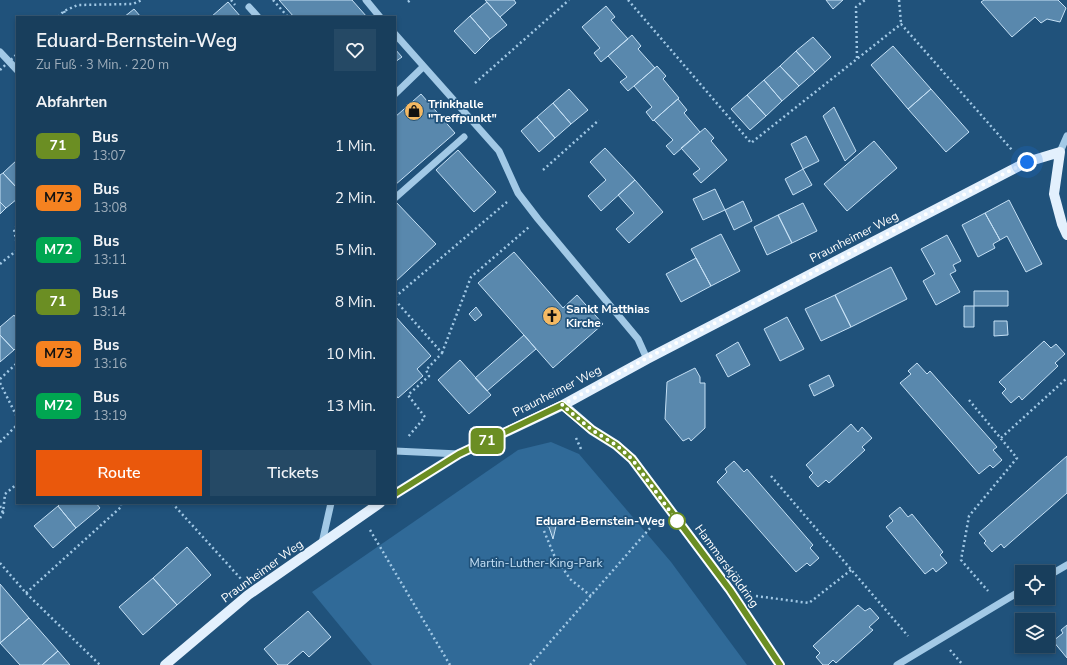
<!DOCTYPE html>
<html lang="de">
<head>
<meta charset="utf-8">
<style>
	:root { --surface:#183e5c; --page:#254965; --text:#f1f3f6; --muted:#9faebb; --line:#365772; --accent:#ea580c }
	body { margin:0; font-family:"Nunito Sans",sans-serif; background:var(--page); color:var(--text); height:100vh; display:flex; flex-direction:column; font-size:15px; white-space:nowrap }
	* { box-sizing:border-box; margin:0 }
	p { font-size:13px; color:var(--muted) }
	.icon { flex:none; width:22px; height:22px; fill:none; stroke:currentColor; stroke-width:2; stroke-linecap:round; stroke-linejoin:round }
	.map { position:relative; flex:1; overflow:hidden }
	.panel { position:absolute; left:16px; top:16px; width:380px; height:488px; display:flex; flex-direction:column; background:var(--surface); border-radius:0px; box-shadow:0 2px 6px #0003,0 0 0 1px var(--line) }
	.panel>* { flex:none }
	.badge { padding:0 8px; border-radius:6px; font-size:14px; line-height:26px }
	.fabs { position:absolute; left:1015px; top:565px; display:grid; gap:8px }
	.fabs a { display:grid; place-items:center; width:40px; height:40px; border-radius:0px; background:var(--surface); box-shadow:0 2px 6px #0003,0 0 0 1px var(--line); font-size:20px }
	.you { position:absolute; width:20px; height:20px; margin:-10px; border:3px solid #fff; border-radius:50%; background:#1a73e8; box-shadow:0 0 0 6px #1a73e833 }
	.map>.badge { position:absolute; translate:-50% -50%; box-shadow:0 0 0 2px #fff }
	h2 { padding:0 20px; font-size:15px; line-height:36px }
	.round { display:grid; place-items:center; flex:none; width:42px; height:42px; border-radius:0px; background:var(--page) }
	.overview { display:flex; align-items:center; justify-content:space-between; height:68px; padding:0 20px }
	h1 { font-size:19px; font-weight:600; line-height:30px }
	.primary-button { display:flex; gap:8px; margin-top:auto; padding:8px 20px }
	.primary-button a { flex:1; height:46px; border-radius:0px; background:var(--accent); color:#fff; font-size:16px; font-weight:600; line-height:46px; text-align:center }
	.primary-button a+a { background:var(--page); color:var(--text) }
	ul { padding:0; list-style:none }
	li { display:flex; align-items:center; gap:12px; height:52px; padding:0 20px }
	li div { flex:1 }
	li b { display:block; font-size:15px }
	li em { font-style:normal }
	li .badge { min-width:44px; font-weight:700; text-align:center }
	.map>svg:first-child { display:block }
</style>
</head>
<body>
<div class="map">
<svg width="1067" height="665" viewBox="0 0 1067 665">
	<rect width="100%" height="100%" fill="#20527b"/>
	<!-- park -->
	<path fill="#306a98" d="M551,442l28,12 92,108 76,103h-375l-60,-73 206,-142z"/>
	<!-- building -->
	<path fill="#5988ad" stroke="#c5e0f5" d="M279,0h73l15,17h-73z
		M485,0h29l2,3 -16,14z
		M826,0h17l-10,9z
		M984,0h74l8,8 -6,14 -13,-3 -6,4 -6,-6 -23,20 -31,-35z
		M228,2l13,15h-30z
		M487,2l20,23 -17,14 -20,-23z
		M606,6l9,11 -4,3 17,19 -27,23 -7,-9 6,-5 -18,-21z
		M134,9l7,8h-17z
		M470,16l20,23 -15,15 -21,-23z
		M632,35l9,11 -3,3 17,19 -27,23 -8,-9 7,-5 -19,-21z
		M813,37l18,20 -16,15 -19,-21z
		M893,46l38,43 -23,20 -37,-44z
		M395,49l7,8 -7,5z
		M796,51l19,21 -16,14 -19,-20z
		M657,66l9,10 -3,3 16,19 -26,23 -7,-9 6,-5 -18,-21z
		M780,66l19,20 -17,15 -18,-21z
		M764,80l18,21 -16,15 -19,-21z
		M569,89l19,21 -17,14 -18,-21z
		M931,89l38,43 -23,20 -38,-43z
		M421,94l34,39 -60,52v-68z
		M747,95l19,21 -16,14 -19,-21z
		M678,99l9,11 -3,3 16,19 -26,23 -8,-9 7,-6 -19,-20z
		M553,103l18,21 -16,14 -18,-21z
		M834,107l22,44 -11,10 -22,-45z
		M537,117l18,21 -16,14 -18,-21z
		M705,128l9,10 -3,3 16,19 -26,23 -8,-9 7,-5 -19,-21z
		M806,136l13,25 -16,8 -12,-25z
		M874,141l23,27 -50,43 -23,-27z
		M605,148l30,32 -34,31 -13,-15 18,-16 -16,-18z
		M458,150l38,42 -22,20 -38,-42z
		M17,160v28l-14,-15z
		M803,169l9,16 -19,10 -8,-16z
		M3,173l14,15v11l-11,9 -6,-6v-27z
		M635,180l28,32 -34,31 -13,-14 18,-16 -16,-18z
		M715,189l10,21 -22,10 -10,-21z
		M1009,200l33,64 -16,8 -19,-36 -7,4 -15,-27z
		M743,201l9,20 -18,9 -9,-20z
		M0,202l6,6 -6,6z
		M396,202l40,42 -41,38v-78z
		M803,203l14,28 -25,12 -14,-28z
		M985,213l15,27 -7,4 2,4 -17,9 -16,-32z
		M778,215l14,28 -25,12 -13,-28z
		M721,234l19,37 -29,15 -20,-37z
		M947,235l14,26 -8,4 3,6 -6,3 10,18 -24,13 -13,-24 12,-7 -14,-25z
		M514,252l49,56 14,-13 26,29 -50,44 -75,-85z
		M696,258l15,28 -30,16 -15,-28z
		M891,267l16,32 -56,28 -16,-32z
		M974,291h34v15h-34z
		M835,295l16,32 -30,14 -16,-32z
		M964,306h10v21h-10z
		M476,307l6,8 -7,6 -6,-7z
		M14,315l3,4v28l-3,3 -14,-15v-8z
		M395,316l36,40 -14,13 6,7 -25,22 -3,-4z
		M787,317l17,32 -24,12 -16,-32z
		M994,321h13l1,14 -14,1z
		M0,335l14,15 -14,12z
		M524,335l12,14 -49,42 -12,-13z
		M1044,341l7,7 5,-4 9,10 -10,9 3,3 -36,34 -3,-4 -8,7 -9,-10 4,-4 -7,-7z
		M738,342l12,23 -22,12 -12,-22z
		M460,360l31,35 -22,19 -31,-34z
		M917,363l10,11 3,-3 67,76 -4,3 9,10 -9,8 -3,-3 -11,9 -79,-91 11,-9 -3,-3z
		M695,368l5,9v6h5v45l-14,13 -2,-3 -6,3 -18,-22 2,-37z
		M829,375l5,11 -20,10 -5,-11z
		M851,424l7,8 4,-5 10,11 -10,9 3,3 -36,33 -3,-3 -8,7 -9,-10 4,-4 -7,-8z
		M1067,456v37l-63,55 -3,-4 -9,8 -8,-9 2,-2 -7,-8z
		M734,461l10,11 3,-3 66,76 -3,3 9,10 -9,8 -3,-3 -11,9 -79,-90 10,-10 -2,-3z
		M61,503h35l4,5 -24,20 -18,-22z
		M58,506l18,22 -23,20 -19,-22z
		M900,507l8,10 4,-3 31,38 -3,3 7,8 -11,9 -3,-4 -8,6 -39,-47 7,-6 -4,-5z
		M550,520l5,2 1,4 -3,13 -4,-12 -10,-5z
		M187,547l24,28 -34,30 -24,-27z
		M153,578l24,27 -34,30 -24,-28z
		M0,584l29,34 -29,25z
		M858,605l7,6 5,-3 9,10 -10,9 4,3 -37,33 -3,-3 -5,5h-5l-7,-8 4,-4 -7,-7z
		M308,611l23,26 -22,20 -6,-6 -16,14h-9l-14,-16z
		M29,618l29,33 -16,14h-22l-20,-22z
		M1067,625v33l-14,-17 10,-8 -2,-3z
		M58,651l12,14h-28z"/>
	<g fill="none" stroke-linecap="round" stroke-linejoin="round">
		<!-- path -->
		<path stroke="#a2c9e6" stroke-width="2.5" stroke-dasharray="2 3" stroke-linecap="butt" d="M231,0l4,5
			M273,0l15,17
			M628,0l123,143 150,-119 111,126
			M899,0l2,23
			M408,2l2,-2
			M64,11l2,6
			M58,17l6,-6 14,-6 55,-1 9,-4
			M857,58l-1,-51 9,-7
			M475,83l94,-83
			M543,170l56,-50
			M17,226l-3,3 3,16
			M0,264l17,-14
			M395,297l112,-95
			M395,300l47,53 -16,17 3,6 -21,19 17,22 -18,21
			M442,353l29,-76 58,-50
			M0,379l17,-16
			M0,383l17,34
			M969,400l48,58 -48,58 -8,44 27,31
			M576,438l5,11
			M1001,438l66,-60
			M0,442l17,-17
			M771,476l137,160
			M172,503l70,77
			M0,506l3,7
			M0,518l3,-5 2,-19 12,-10
			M370,530l80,135
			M544,531l10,24 16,24 21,17
			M0,563l26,30 74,72
			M26,593l95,-86v-4
			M756,596l53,7 42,-33
			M950,650l13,15
			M530,665l121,-138"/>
		<!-- minor -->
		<path stroke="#a2c9e6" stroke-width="7" d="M366,0l14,17
			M249,7l9,10
			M395,34l104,117 19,42 20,26 100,120 9,20
			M0,52l17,18
			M395,94l28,-27
			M1060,152l7,-16
			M395,198l69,-61
			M395,451l64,3
			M322,543l9,-40
			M1048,576l19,-11
			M897,665l125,-75"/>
		<!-- major -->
		<path stroke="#e3f0fd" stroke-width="10" d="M563,405l29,25 24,15 16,14 98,131 50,75
			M395,494l64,-40 104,-49 84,-46 380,-197 33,-10 -6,42 8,30 5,11
			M165,665l83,-70 132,-92"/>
		<!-- path-bridge -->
		<path stroke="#a2c9e6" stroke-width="2.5" stroke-dasharray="2 3" stroke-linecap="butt" d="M0,70l17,-16"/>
	</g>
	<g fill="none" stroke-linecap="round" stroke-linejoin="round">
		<defs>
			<path id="line" d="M395,494l64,-40 103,-49 30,25 24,15 16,14 98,131 50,75"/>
		</defs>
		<!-- line casing -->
		<use href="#line" stroke="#fff" stroke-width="9"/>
		<!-- line -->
		<use href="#line" stroke="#6b8e23" stroke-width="6"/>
		<!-- walk -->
		<path stroke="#fff" stroke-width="4" stroke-dasharray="0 7.2" d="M677,521l-45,-62 -16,-14 -24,-15 -30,-25 85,-47 380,-196"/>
	</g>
	<!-- icons -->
	<defs>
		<symbol id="shop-disc" viewBox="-11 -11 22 22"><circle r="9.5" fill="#f4b963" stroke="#20527b"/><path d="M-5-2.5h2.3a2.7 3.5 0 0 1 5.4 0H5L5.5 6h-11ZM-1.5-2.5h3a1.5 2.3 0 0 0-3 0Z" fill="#111"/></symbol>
		<symbol id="church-disc" viewBox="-11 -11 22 22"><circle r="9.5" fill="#f4b963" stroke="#20527b"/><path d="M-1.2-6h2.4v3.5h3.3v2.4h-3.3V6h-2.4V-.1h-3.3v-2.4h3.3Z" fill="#111"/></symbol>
	</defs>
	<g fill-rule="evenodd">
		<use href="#shop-disc" x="403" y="100" width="22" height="22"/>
		<use href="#church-disc" x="541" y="305" width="22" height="22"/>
	</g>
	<!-- markers -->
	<circle fill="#fff" stroke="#6b8e23" stroke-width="2" cx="677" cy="521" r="8"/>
	<g text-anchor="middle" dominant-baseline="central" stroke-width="3.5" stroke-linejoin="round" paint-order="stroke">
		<!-- poi labels -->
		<g font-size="12" font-weight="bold" fill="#fff" stroke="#20527b" text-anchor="start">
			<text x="428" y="104">Trinkhalle<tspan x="428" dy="14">"Treffpunkt"</tspan></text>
			<text x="566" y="309">Sankt Matthias<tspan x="566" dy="14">Kirche</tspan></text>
		</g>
		<!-- street labels -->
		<g font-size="12" fill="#fff" stroke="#20527b">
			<text transform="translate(854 237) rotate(-27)">Praunheimer Weg</text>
			<text transform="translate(557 391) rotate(-27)">Praunheimer Weg</text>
			<text transform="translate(727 566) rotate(54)">Hammarskjöldring</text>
			<text transform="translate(262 571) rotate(-36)">Praunheimer Weg</text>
		</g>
		<!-- stop labels -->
		<g font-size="12" font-weight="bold" fill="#fff" stroke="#20527b" text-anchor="end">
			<text x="665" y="521">Eduard-Bernstein-Weg</text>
		</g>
		<!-- park labels -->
		<g font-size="12" fill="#c5e0f5" stroke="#20527b">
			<text x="536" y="563">Martin-Luther-King-Park</text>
		</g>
	</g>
</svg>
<div class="fabs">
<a><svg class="icon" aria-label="locate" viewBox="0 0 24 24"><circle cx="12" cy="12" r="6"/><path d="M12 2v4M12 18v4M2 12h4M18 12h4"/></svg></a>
<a><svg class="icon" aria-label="layers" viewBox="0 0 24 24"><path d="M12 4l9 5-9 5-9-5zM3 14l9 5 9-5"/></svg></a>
</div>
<div class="you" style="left:1027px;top:162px"></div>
<b class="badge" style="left:487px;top:441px;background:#6b8e23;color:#fff">71</b>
<section class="panel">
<div class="overview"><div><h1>Eduard-Bernstein-Weg</h1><p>Zu Fuß · 3 Min. · 220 m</p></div><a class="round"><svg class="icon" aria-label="heart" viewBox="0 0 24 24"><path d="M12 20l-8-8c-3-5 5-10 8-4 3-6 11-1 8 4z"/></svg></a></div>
<h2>Abfahrten</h2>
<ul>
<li><span class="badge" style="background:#6b8e23;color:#fff">71</span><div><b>Bus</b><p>13:07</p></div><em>1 Min.</em></li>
<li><span class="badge" style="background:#f58220;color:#111">M73</span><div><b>Bus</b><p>13:08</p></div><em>2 Min.</em></li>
<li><span class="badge" style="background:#00a651;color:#fff">M72</span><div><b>Bus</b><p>13:11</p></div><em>5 Min.</em></li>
<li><span class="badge" style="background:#6b8e23;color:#fff">71</span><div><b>Bus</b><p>13:14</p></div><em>8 Min.</em></li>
<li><span class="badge" style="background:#f58220;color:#111">M73</span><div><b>Bus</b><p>13:16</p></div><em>10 Min.</em></li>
<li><span class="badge" style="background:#00a651;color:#fff">M72</span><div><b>Bus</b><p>13:19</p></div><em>13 Min.</em></li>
</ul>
<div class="primary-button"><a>Route</a><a>Tickets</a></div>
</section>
</div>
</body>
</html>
